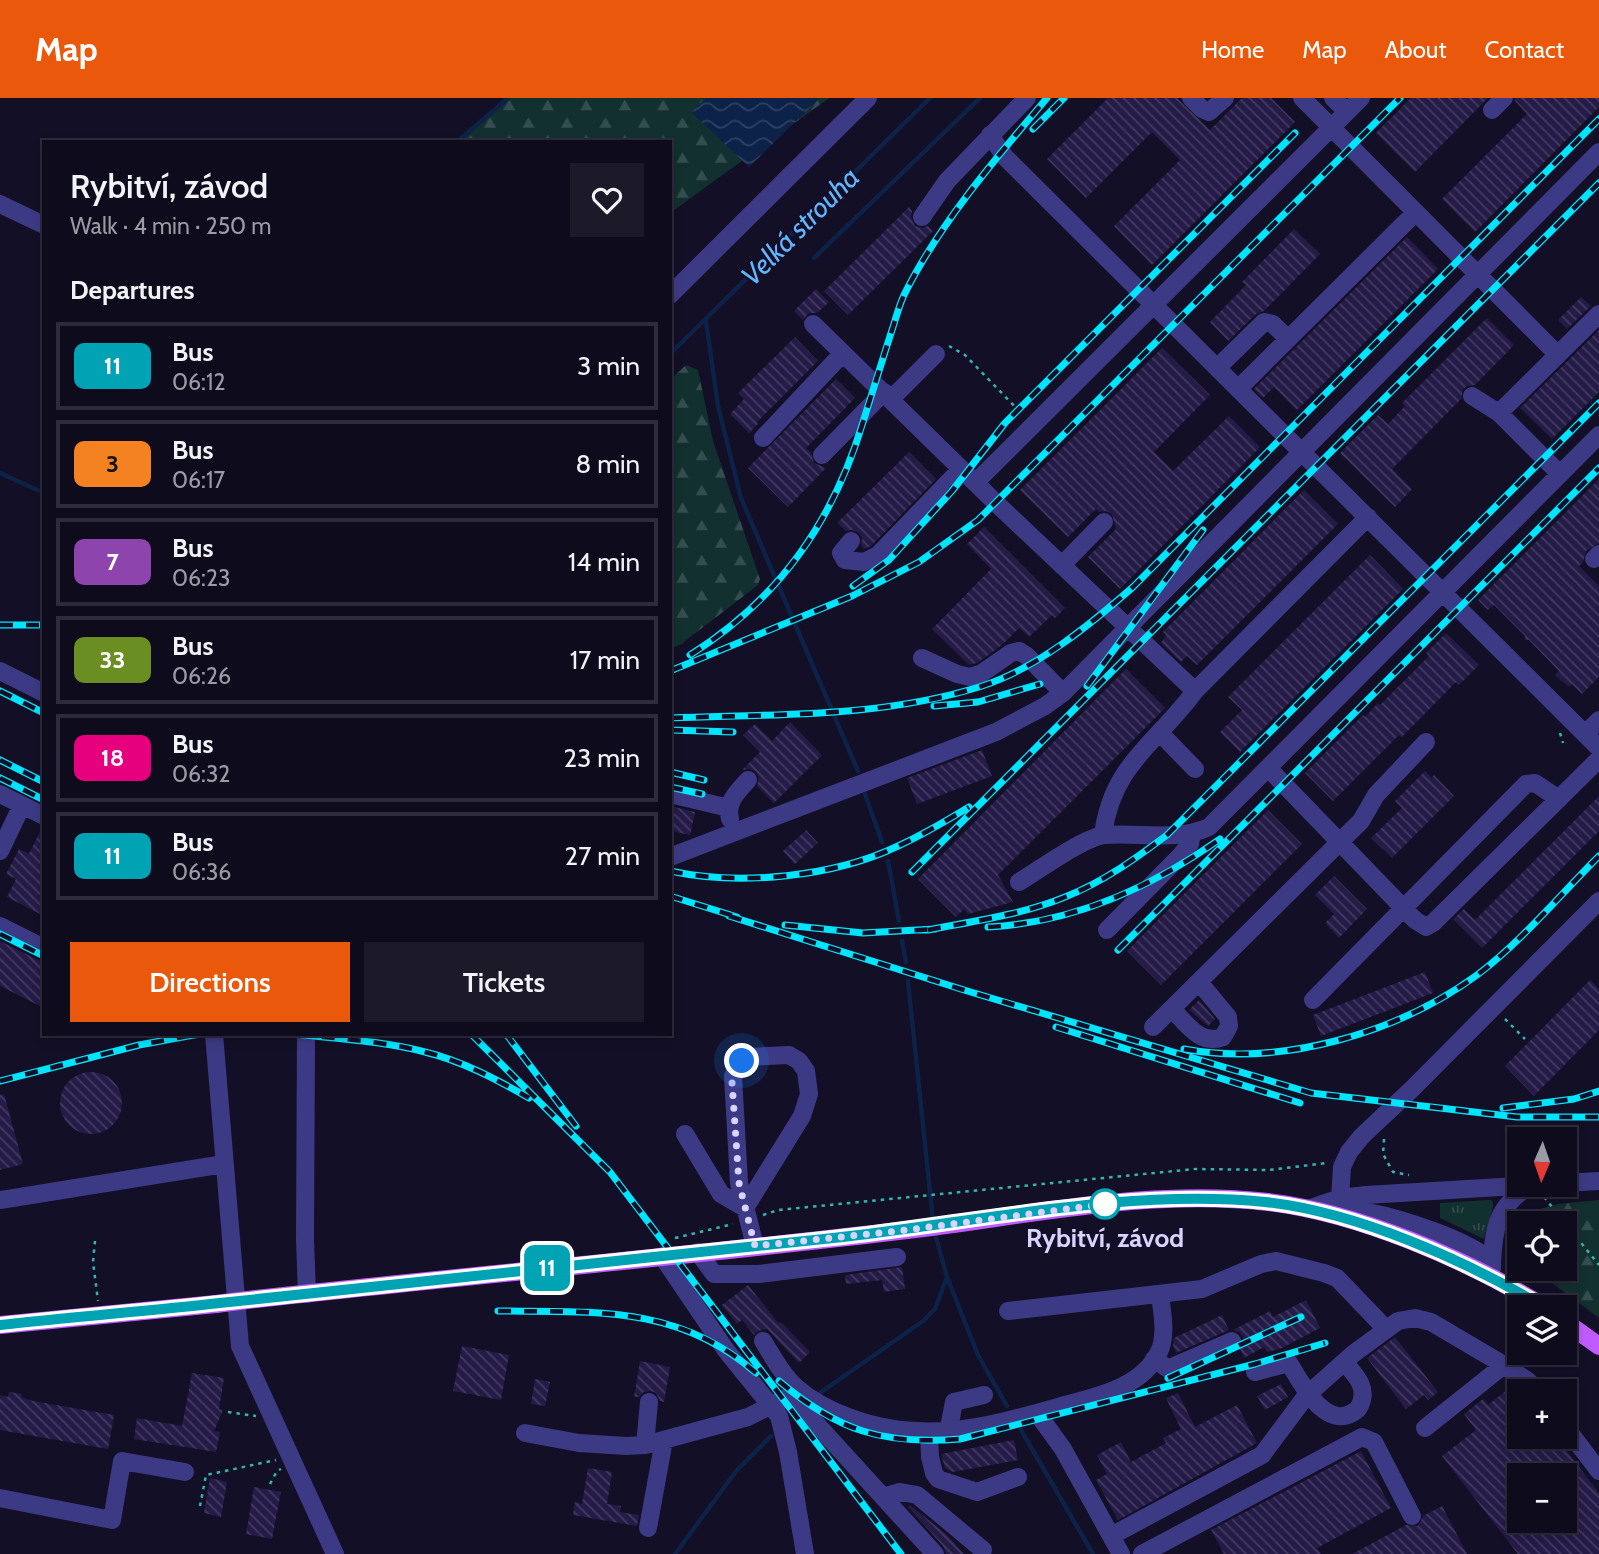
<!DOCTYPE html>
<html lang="en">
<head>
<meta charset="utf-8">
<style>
	:root { --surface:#0e0b1c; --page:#1c1929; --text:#f1f3f6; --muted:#9b9ba3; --line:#2e2b3b; --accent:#ea580c }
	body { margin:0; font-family:Cabin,sans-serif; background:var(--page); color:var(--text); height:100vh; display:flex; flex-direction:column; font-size:26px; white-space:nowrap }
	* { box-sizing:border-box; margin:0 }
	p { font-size:23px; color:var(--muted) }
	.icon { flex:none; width:38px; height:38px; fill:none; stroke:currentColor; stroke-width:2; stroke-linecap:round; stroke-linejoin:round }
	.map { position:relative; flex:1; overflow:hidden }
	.details { position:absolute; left:42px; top:42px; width:630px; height:896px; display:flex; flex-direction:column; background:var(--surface); border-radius:0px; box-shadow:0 4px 10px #0003,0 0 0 2px var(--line) }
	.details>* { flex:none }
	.badge { padding:0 14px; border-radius:10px; font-size:24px; line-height:46px }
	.needle { width:46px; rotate:182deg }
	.tools { position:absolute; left:1507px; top:1029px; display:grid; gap:14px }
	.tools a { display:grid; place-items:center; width:70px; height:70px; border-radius:0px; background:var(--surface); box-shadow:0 4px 10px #0003,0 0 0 2px var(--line); font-size:35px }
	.you { position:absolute; width:35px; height:35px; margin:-18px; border:5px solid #fff; border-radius:50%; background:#1a73e8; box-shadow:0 0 0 10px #1a73e833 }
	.map>.badge { position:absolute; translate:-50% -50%; box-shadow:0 0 0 4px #fff }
	h2 { padding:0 28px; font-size:26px; line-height:63px }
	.round { display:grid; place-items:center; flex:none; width:74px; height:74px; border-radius:0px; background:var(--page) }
	.summary { display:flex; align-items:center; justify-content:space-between; height:119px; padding:0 28px }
	h1 { font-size:33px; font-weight:600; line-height:52px }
	.button { display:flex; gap:14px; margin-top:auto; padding:14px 28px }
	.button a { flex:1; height:80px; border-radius:0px; background:var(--accent); color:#fff; font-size:28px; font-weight:600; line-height:80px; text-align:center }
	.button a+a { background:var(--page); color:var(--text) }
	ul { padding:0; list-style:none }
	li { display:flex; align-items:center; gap:21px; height:88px; margin:0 14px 10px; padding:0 14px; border:4px solid var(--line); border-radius:0px }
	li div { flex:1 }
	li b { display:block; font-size:26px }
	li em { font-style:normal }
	li .badge { min-width:77px; font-weight:700; text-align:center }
	header { display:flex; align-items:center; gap:42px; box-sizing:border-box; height:98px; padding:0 35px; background:var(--accent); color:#fff }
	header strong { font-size:33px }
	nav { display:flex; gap:38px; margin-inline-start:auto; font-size:24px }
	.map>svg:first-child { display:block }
</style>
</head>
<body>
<header>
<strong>Map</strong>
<nav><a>Home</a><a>Map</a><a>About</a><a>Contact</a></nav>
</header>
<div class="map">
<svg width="1599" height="1456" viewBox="0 0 1599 1456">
	<defs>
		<pattern id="grass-tufts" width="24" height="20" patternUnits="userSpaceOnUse" patternTransform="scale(1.75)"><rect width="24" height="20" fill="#12302f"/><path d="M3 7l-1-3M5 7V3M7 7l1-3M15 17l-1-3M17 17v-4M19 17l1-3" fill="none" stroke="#344d4e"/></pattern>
		<pattern id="forest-firs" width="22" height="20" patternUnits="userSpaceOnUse" patternTransform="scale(1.75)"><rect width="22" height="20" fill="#12302f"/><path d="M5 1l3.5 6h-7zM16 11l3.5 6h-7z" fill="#344d4e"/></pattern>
		<pattern id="water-waves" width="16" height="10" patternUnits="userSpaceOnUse" patternTransform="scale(1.75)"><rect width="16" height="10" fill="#0c2248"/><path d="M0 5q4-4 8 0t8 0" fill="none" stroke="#2f4163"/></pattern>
		<pattern id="building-back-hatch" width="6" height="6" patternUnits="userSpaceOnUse" patternTransform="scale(1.75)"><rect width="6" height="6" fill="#241b47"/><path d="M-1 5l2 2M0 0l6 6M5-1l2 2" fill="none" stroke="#433b63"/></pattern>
	</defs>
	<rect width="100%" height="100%" fill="#130f26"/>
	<!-- grass -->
	<path fill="url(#grass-tufts)" d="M1489,1102l4,1c1,10 -7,27 -9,38l-44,-21v-15z"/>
	<!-- forest -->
	<path fill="url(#forest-firs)" d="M506,0h323l-159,115v-71h-206l-2,-7z
		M686,267l12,5 15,71 47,138 -2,6 -78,60 -10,3v-268z
		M1599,1102v118l-66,-49h31v-46h-42c15,-22 54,-20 77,-23z"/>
	<!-- water -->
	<path fill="url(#water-waves)" d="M706,0h114l-71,69 -58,-55z"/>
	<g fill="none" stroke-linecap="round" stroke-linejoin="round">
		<!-- stream -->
		<path stroke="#0c2248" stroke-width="4.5" d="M457,44l51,-44
			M814,160l166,-160
			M706,223l12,85 23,92 117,273
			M670,256l260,-256
			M0,375l44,20
			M865,696l17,48
			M888,763l11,60
			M902,843l4,21
			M908,883l25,240
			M934,1132l13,47 31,78 29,51
			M817,1297l106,-74 12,-12 12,-32
			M1021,1332l72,124
			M675,1456l62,-84 34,-34"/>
	</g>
	<!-- building -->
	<path fill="url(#building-back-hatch)" fill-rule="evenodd" d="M1108,0h69l33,32 32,-32h29l24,24 -143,143 -38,-39 66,-66 -28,-28 -66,66 -39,-39z
		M1411,0h77l-73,74 -39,-39z
		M1515,0h84v9l-124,125 -33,-33 85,-85 -12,-13z
		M909,109l3,4 -1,6 4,9 7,2 6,-2 5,5 -85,84 -24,-24z
		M1294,131l26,25 -56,57 -8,3 -28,27 -18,-19 36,-37 -4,-3z
		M1407,139l31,32 -141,141 -23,-23 -11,11 -9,-9z
		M816,191l13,13 -12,11h-8l-6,7 -9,-9z
		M1581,199l10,9 -24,23 -9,-9z
		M1487,220l27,27 -39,40 -8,1 -4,3 -2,10 -69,70 20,20 -17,18 -55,-54 38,-38 10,9 17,-18 -3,-3z
		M1599,232v62l-47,47 -32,-31z
		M795,239l23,24 -61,61 1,2 -9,9 -19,-19 14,-15 -6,-6z
		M1162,250l48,47 -56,57 19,19 56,-55 31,31 -140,142 -32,-32 28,-28 -4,-15 -6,-3 -7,1 -3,-3 -28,28 -48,-47z
		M836,281l19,19 -49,50 5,5 3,10 12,5 -38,39 -40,-39z
		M909,354l27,27 -65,67 -7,3 -3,-3 1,-8 -3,-5 -7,-3 -6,1 -9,-8z
		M1599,381v64l-13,8 -3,11 -4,4 20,20v91l-17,17 -10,-10 -3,3 -14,-12 4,-4 -30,-31h-4v-4l-31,-31 -6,5 -10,-10z
		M1304,392l34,34 -141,141 -10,-9 -6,6 -20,-19 5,-8 -3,-3z
		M984,429l81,81 -10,10 -3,-3 -23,22 -10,-9 -17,17 -25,18 -8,2 -37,-36 59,-60 -24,-25z
		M1370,457l33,34 -163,163 -20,-20 22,-22 -14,-13z
		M1446,535l33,32 -20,20 -3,-3 -54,55 -3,-2 -66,66 -28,-28 58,-58 2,2 13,-14 2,2 49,-49 -3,-3z
		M1126,571l39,39 -167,167 15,27 -45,12 -4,-5 -8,8 -38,-38z
		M790,624l32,33 -48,48 -17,-17 2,-9 -3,-5 -6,-3 -8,1 18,-18 -17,-17 12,-11 17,17z
		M982,652l10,26 -75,28 -10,-26z
		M1425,673l7,7 2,-3 20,21 -62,62 -21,-20 31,-30 -7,-7z
		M1599,698v35l-117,117 -29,-29 11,-10 11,11z
		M670,708l25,6 -5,23 -20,-4z
		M1268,712l34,34 -141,141 -34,-34z
		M42,729h2v89l-37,-19 9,-18 -10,-5 13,-25 10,5z
		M806,732l12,13 -23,21 -12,-13z
		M1334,778l33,33 -28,29 -14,-15 9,-9 -19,-19z
		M0,843l44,22v45l-44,-22z
		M1425,874l8,21 -112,43 -8,-21z
		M1590,882l9,9v41l-65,66 -29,-30z
		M1199,902l16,19 -7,7 -19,-16z
		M60 1005a31 31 0 1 1 62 0a31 31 0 1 1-62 0Z
		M4,996l19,70 -23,6v-75z
		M902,1169l3,22 -21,3 -2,-12 -36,4 -1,-9z
		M748,1187l31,39 2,-2 29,30 -11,11 -32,-34 -9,2 -4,4 -12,-15 -5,4 -15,-19z
		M1306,1202l14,28 -40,21 -13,3 -3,-5 -20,11 -4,-9 3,-6v-6l-4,-5 -6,-2 37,-19 3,6z
		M1222,1217l7,15 -53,23 -3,-8 1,-7z
		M1395,1239l43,55 -10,8 -4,-5 -18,14 -39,-51z
		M462,1248l47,9 -8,45 -48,-9z
		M640,1263l30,6 -6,35 -4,-1 -4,-8 -5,-2 -7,1 -5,5h-5z
		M192,1275l32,5 -5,31 4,1 -9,21 6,1 -4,20 -82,-13 3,-21 45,8z
		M535,1281l15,3 -5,24 -14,-2z
		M1281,1286l7,13 -23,13 -8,-14z
		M1513,1287l6,5v47h37l43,56v61h-81l-76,-98 34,-26 -12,-16 19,-15 5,6zM1519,1377h45v46h-45z
		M9,1294l13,2 -1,3 12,4 81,14 -6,34 -108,-19v-35l8,2z
		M1178,1295l17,34 42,-22 20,38 -139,77 -22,-40 11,-6 -10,-19 24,-13 10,20 35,-19 -3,-5 18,-9 -15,-31z
		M1014,1342l4,20 -65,12 -8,-4 -4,-14z
		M1361,1353l30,57 -74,40 4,6h-97l-13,-24z
		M588,1370l24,4 -5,32 14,2 -1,6 19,3 -2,11 -64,-11 2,-13 7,2z
		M210,1380l17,4 -6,35 -17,-4z
		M254,1389l27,5 -9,47 -26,-5z
		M910,1407l37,30 17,19h-18l-3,-8 -35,-39z
		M1442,1408l25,48h-115l54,-29 12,1 5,-10z"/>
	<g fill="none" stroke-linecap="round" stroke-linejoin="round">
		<!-- path -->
		<path stroke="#2fb8b0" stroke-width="2.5" stroke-dasharray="3.5 5" stroke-linecap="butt" d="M949,248l16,9 56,58
			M1560,635l3,10
			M1505,921l20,20
			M1384,1041l-1,15 10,18 16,3
			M1544,1099l55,68
			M763,1117l15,-5 417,-41 74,1 58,-7
			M675,1140l58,-14
			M95,1143l-2,21 5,39
			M228,1314l28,4
			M270,1386l7,-13 4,-2
			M200,1408l6,-31 70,-15"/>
		<!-- minor -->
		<path stroke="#3d3a85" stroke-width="18" d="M1191,0l11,11 7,3 16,-14
			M1302,0l256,257
			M1333,0l14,14
			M1492,12l12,-12
			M990,37l15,22 594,591
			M0,106l44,21
			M922,119l25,-36 80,-83
			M670,197l198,-197
			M813,226l183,179 199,188c-39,53 -83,73 -92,144
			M1217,270l47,-46 9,2 15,15
			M1238,291l178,-177
			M1472,298l27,17
			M891,301l45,-45
			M763,340l80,-85
			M822,357l62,-63
			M1560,376l-61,-61 100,-99
			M975,385l386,-385
			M851,443l-10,12 4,7 19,2 14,-7 83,-86
			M1594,461l5,-5
			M1062,467l42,-43
			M922,560l35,16 13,3 12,-4 29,-20 8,-2 8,5 36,37
			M0,573l44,22
			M1195,593l173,-174
			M1160,635l35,36
			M1585,636l14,-14
			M1268,670l147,152 11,7 7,-4 166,-164
			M0,696l44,22
			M670,696l59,14
			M730,721c-4,-17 7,-27 18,-39
			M0,753l22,-46
			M670,759l326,-125 49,-26 18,-13 536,-541
			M1019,784c20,-12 65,-45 86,-47 34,-3 71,7 104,-8l390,-392
			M0,828l44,22
			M1107,832l74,-75 9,-11 2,-11
			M1313,902l213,-216 9,-1 24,16
			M1172,911c14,14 28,37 51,28l6,-11 -1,-9 -29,-35
			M1153,929l208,-206 15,-26 50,-53
			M214,936l26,312 95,208
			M306,936l-1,206 2,54
			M685,1036l36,60 24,14
			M1564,1085l35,-2
			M1340,1100l2,-31 7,-15 13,-16 50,-47 187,-188
			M0,1102l224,-36
			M745,1110l57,-92 7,-22 -3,-23 -7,-10 -10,-6 -41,2 -10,8 -5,11 6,107 16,63
			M1308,1111l32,-11 26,-3 169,-10
			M1325,1112c14,1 29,-1 43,2 32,6 101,28 124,50
			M698,1154l16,22h45l138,-17
			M662,1158l63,93 54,67 9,36 17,102
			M1492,1170c1,-38 4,-62 39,-83
			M1008,1213l194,-22 59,-25 15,-3 48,12 13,5 49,51
			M763,1243c10,16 20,35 34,47 15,13 33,22 51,29 76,29 142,9 217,-12 34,-9 77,-18 94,-53 8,-16 3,-40 1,-58
			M1154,1261l13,9 5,-1 60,-26
			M1255,1274l34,-9c13,21 38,72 69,46 12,-19 -1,-33 -14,-47
			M791,1298l144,158
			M1037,1315l26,36 58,105
			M1564,1327l35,46
			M1425,1330l79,-63 24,16 10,10
			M525,1335l54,10 47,3 19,-1 103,-28 52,-26
			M929,1335l1,24 4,16 4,6 39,13 41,-15
			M948,1335l6,-31 30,-7
			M645,1347l4,-43
			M883,1399l17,-5 17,3 66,55
			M0,1400l112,22 10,-59 63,11
			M648,1430l16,-88
			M1111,1438l151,-81 44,-59 47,-42 45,-33 17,-3 16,4 73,43
			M1142,1456l220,-117 12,5 38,74"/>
		<!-- major -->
		<path stroke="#c25bff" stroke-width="18" d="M256,1201c217,-24 434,-43 651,-69 119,-14 241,-42 361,-28 91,11 198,57 276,105
			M1564,1223l35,25
			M0,1227l216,-21"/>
		<defs>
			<path id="rail" d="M1033,31l31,-31
				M853,488l36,-26 63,-69 53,-68 290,-290
				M0,527h44
				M690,557c89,-56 143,-133 173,-233 9,-29 18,-58 27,-86 5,-14 8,-28 14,-41 35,-71 92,-137 143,-197
				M670,573l182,-75 67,-34 59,-42 422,-422
				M1087,588l116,-156
				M0,593l44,22
				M934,608l44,-4 62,-18
				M670,620c104,-4 212,0 312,-32 54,-17 109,-62 151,-99l466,-468
				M670,632l63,2
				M0,662l44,22
				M670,674l34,8
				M0,680l44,22
				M670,689l32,7
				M670,773c70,15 164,6 228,-25 24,-11 48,-25 71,-39
				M912,774l687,-689
				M670,798l67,21
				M729,818l235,74 347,103 206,24h82
				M785,827l78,8 72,-4
				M988,829c84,-4 164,-40 232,-88
				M928,832c46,-9 93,-15 137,-33 38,-15 70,-38 102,-62l432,-432
				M0,836l44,22
				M1118,852l481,-482
				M1056,929l244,76
				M296,936c43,5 87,7 129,18 37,9 71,27 104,46
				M471,936l139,138 291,382
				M506,936l70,92
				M1184,951c97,18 214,-16 293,-74 45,-34 82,-79 122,-119
				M0,983l139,-36 60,-11
				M1503,1010l71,-9 25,-8
				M498,1213c96,1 181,-6 258,62
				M1168,1280l133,-61
				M779,1283c59,50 104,64 181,58l295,-75 70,-21"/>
		</defs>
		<!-- rail casing -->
		<use href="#rail" stroke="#00e5ff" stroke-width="7"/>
		<!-- rail -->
		<use href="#rail" stroke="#130f26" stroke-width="4.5" stroke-dasharray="13" stroke-linecap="butt"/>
		<!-- major-bridge -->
		<path stroke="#c25bff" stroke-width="18" d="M216,1206l40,-5"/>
	</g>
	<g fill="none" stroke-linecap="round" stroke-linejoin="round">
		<defs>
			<path id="line" d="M0,1227c73,-8 147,-14 220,-22 204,-22 409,-43 613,-65 139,-15 293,-50 432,-36 92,10 200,58 279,105"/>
		</defs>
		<!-- line casing -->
		<use href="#line" stroke="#fff" stroke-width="16"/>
		<!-- line -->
		<use href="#line" stroke="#00a3b4" stroke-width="10"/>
		<!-- walk -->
		<path stroke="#d9d4ff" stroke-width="7" stroke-dasharray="0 12.6" d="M742,963l-8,9 -2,12 7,101 16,63 152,-16 198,-26"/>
	</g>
	<!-- markers -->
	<circle fill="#fff" stroke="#00a3b4" stroke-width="3.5" cx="1105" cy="1106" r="14"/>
	<g text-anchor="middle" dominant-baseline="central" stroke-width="5" stroke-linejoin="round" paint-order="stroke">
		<!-- stop labels -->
		<g font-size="26" font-weight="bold" fill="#d9d4ff" stroke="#130f26">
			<text x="1105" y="1140">Rybitví, závod</text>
		</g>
		<!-- water labels -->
		<g font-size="28" font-style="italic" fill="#62b6ff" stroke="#130f26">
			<text transform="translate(800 128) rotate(-45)">Velká strouha</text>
		</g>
	</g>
</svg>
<div class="tools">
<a><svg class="needle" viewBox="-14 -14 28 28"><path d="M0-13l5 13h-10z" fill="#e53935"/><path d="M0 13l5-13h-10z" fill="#9b9ba3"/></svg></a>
<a><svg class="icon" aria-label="locate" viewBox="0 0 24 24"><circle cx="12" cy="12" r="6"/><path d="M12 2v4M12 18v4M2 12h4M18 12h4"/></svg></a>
<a><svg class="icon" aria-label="layers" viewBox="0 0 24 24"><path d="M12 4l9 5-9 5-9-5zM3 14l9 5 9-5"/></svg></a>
<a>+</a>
<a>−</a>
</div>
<div class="you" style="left:742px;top:963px"></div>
<b class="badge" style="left:547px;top:1170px;background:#00a3b4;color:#fff">11</b>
<section class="details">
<div class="summary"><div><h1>Rybitví, závod</h1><p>Walk · 4 min · 250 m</p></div><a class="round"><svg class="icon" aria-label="heart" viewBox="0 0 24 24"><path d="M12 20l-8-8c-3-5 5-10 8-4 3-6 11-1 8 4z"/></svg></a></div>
<h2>Departures</h2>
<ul>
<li><span class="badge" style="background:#00a3b4;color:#fff">11</span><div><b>Bus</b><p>06:12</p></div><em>3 min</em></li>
<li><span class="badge" style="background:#f58220;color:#111">3</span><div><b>Bus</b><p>06:17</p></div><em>8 min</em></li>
<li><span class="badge" style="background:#8e44ad;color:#fff">7</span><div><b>Bus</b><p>06:23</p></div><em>14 min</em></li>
<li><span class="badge" style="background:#6b8e23;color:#fff">33</span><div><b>Bus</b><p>06:26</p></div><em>17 min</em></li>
<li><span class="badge" style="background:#e6007e;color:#fff">18</span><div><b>Bus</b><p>06:32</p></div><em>23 min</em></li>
<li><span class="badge" style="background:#00a3b4;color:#fff">11</span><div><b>Bus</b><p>06:36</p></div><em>27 min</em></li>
</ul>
<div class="button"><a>Directions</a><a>Tickets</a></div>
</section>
</div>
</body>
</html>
